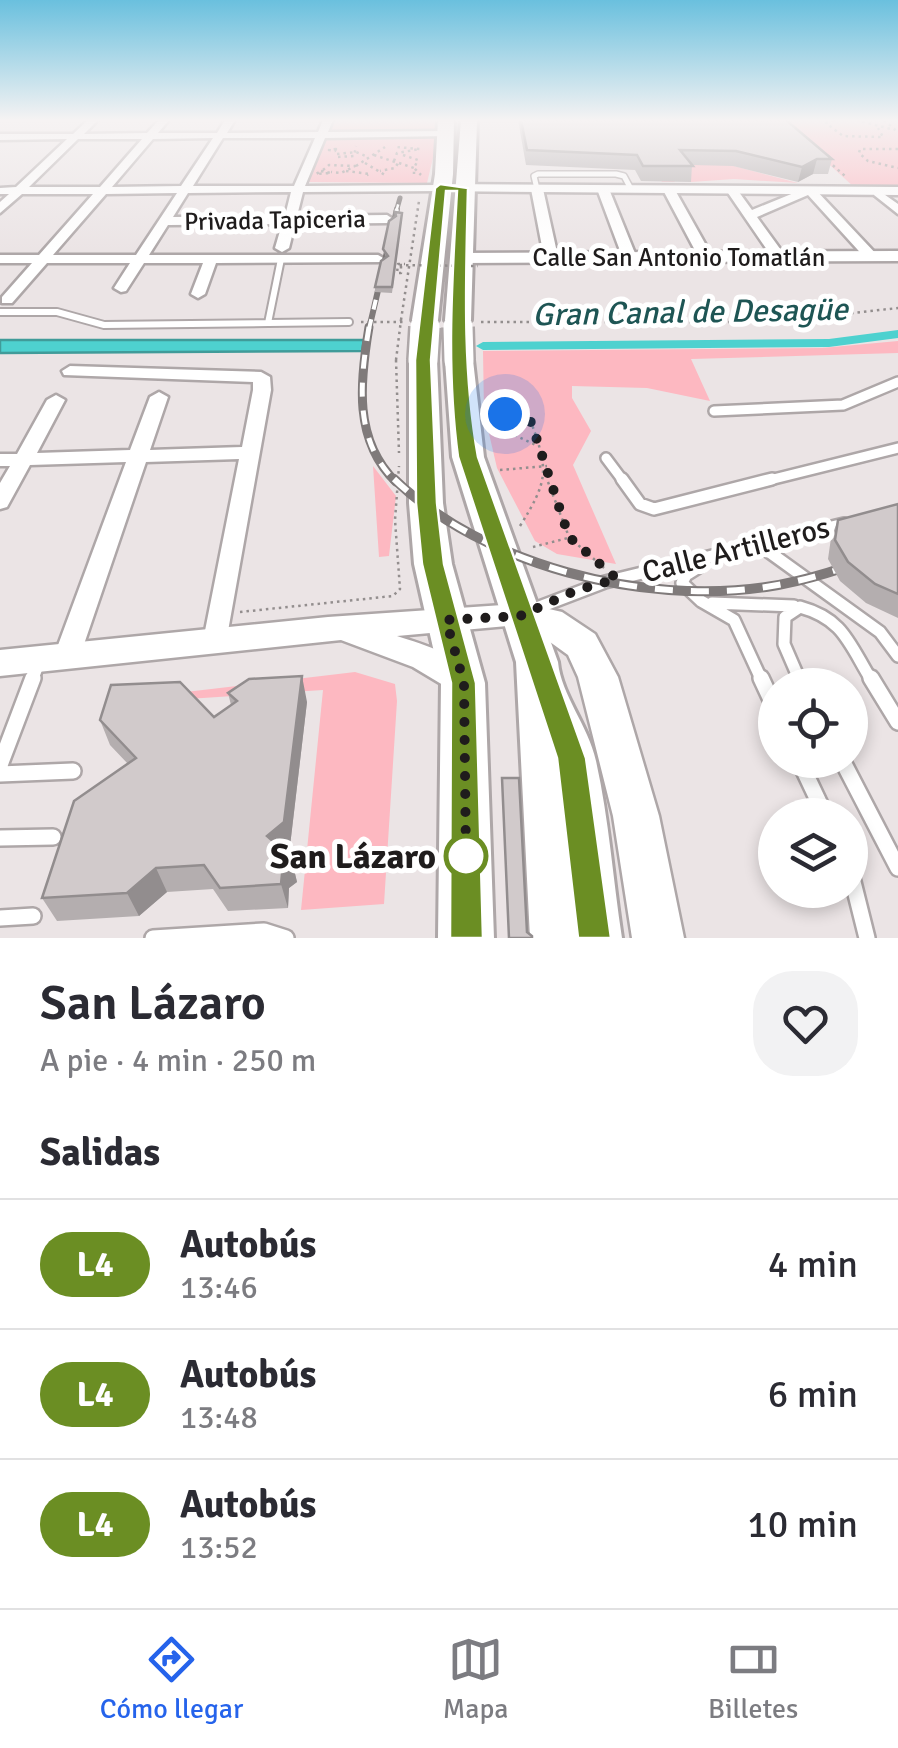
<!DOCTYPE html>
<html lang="es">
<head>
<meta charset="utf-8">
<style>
	:root { --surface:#fff; --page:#f2f2f3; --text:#2b2b33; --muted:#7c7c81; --line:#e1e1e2; --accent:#2563eb }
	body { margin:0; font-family:Signika,sans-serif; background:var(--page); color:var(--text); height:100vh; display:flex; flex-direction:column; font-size:38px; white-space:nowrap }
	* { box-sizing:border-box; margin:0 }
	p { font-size:32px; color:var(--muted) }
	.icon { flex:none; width:55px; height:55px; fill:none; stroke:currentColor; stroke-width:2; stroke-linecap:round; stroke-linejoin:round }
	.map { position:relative; height:938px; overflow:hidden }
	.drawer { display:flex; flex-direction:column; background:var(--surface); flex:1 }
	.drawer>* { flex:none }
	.badge { padding:0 20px; border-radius:32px; font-size:35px; line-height:65px }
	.buttons { position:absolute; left:758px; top:668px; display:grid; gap:20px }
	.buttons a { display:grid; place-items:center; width:110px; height:110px; border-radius:50%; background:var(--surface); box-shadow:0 5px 15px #0003; font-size:50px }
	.you { position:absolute; width:50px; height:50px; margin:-25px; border:8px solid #fff; border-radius:50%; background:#1a73e8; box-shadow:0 0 0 15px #1a73e833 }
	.map>.badge { position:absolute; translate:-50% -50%; box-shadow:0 0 0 5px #fff }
	h2 { padding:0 40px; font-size:38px; line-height:90px }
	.round { display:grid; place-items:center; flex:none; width:105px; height:105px; border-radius:40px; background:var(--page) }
	.overview { display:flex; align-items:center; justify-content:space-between; height:170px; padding:0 40px }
	h1 { font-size:48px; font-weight:600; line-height:75px }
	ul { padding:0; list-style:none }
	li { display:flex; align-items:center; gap:30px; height:130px; padding:0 40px; border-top:2px solid var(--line) }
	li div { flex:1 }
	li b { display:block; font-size:38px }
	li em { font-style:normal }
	li .badge { min-width:110px; font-weight:700; text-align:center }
	.dock { display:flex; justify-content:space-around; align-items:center; height:140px; border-top:2px solid var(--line); background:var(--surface); font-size:28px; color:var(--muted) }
	.dock a { display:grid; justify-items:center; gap:5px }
	.dock .active { color:var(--accent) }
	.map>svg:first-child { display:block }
</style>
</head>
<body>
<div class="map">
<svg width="898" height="938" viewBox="0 0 898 938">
	<rect width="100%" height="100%" fill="#ebe4e5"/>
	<!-- green -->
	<path fill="#fdb8c1" d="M334,120h107l-2,11 -105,1 -4,-1z
		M780,120h118v67h-44z
		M438,137l-11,46 -121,-1 21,-44z
		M648,143l150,40 -64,-4 -43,3 -8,-9 -14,1 6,8h-13l-19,-38z
		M898,341v12l-207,6 19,42 -63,-13 -75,-2v12l19,33 -18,34 43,99 -59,-10 -22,-13 -38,-73 -13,-56 -1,-61 339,-3z
		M373,466l23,30 -7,60 -10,1z
		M355,672l40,12 2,17 -13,203 -83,6 22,-220 -181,12 1,-5z"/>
	<!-- water -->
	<path fill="#4ed1cf" stroke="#409b99" stroke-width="2.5" d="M0,340h364l-2,11 -362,2z"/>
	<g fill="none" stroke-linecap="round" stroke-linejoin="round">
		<!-- canal -->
		<path fill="#4ed1cf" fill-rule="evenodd" d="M898,330v8l-69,9 -346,3 -7,-4 7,-4 346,-3z"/>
		<defs>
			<path id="service-far4" d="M537,189l-3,-13 4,-2h78l8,2 7,13"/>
			<path id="service-far3" d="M0,312h57l47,13 164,-2 13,-64
				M268,323l81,-1"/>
			<path id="service-far2" d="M714,411l129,-6 55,-23
				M606,458l18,24
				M762,482l136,-34"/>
			<path id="service-far1" d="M622,479l18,25 14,5 118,-30
				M765,549l115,83 18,24
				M702,565l-16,10 -4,8 19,18 33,19 28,61
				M712,603l82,3
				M529,611l76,-29 239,-58
				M32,681l8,-21
				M800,681l-16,-37 1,-27 15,-10c44,12 49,37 72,74"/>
			<path id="service" d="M761,678l14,30
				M798,678l4,7
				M871,678l27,44
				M799,760l26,55
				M842,760l56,108
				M0,765l33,-87
				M0,774l73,-3
				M0,838l53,-1
				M850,870l17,68
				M0,918l33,-2
				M153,938l111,-7 22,7"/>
			<path id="minor" d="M88,120h10l-14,14 63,-1 12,-13h10l-11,13h59l8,-13h10l-8,13 91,-1 5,-12h10l-5,12 117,-1 3,5 -123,2 -20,48 135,-1 6,3 -6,3 -137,1 -6,24 90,-1 6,4 -6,4 -92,1 -6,24 -7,4 -7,-4 7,-24 -114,1 -19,30h229l7,4 -2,3 -167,1 -11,31 -7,4 -7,-4 12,-31h-59l-18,28 -5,1 -7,-4 16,-25h-83l-35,40h-10v-6l30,-34h-32v-8h39l54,-61h-71l-22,19v-11l9,-8h-9v-6l16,-1 51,-48 -67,1v-6h73zM213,138l-32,48 -69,1 41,-48zM223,138h92l-21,48h-101zM78,139h64l-42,48h-71zM291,192l-6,24 -112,1 15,-24zM177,193l-41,62h-83l53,-61z
				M537,186l6,3 15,68 -7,4 -7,-4 -13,-68z
				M603,186l6,3 27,67 -2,3 -12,-3 -25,-67z
				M669,187l6,3 37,66 -2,3 -12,-3 -35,-66z
				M728,188h8l16,22 54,-22h8l65,69 -12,3 -59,-65 -51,22 29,40 -12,3 -48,-70z
				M878,190l20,14v10l-24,-19v-4z
				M70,366l191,6 9,5 1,13 -46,258 -9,3 -9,-3 -4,-7 36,-182 -93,3 -66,194 -4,7 -9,3 -9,-3 -4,-7 72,-194 -96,3 -23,42 -7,2v-26l10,-17h-10v-12h17l30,-54 9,-5 9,5 -28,53 93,-3 20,-53 9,-5 9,5 -18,53 92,-3 11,-57v-8l-189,-7 -2,-4z"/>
			<path id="tertiary" d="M440,184l458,3v8l-463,-4v-6z
				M898,251v10l-439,2 -8,-5 8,-5z
				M519,604l11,4 4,8 -4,8 -133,12c27,9 69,20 83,47l-5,10 -12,4 -50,-30 -72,-27 -341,36v-26l328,-33z"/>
			<path id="secondary" d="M519,602l43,10 33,22 23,43 41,139 25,122h-52l-19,-122 -35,-139 -10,-22 -29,-21 -33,-8 -5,-10 5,-10z"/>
			<path id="primary" d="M438,120h16l-1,54 -15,146 -13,8 -13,-8 23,-146z
				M461,120h16l-6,200 -13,8 -13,-8z
				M423,352l14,8 6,143 9,61 33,119 9,255h-56l3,-255 -27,-119 -5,-61v-143z
				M459,352l14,8 11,97 74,205c3,33 30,63 38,99 13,58 17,119 26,177h-92l-14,-276 -64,-205 -7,-97z"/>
		</defs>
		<!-- service-far4 casing -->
		<use href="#service-far4" stroke="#aea7a8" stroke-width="8"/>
		<!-- service-far3 casing -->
		<use href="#service-far3" stroke="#aea7a8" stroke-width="10"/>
		<!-- service-far2 casing -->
		<use href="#service-far2" stroke="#aea7a8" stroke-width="14"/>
		<!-- service-far1 casing -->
		<use href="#service-far1" stroke="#aea7a8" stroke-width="16"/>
		<!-- service casing -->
		<use href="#service" stroke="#aea7a8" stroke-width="20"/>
		<!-- minor casing -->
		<use href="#minor" stroke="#aea7a8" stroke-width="5"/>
		<!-- tertiary casing -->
		<use href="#tertiary" stroke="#aea7a8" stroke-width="5"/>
		<!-- secondary casing -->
		<use href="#secondary" stroke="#aea7a8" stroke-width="5"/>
		<!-- primary casing -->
		<use href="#primary" stroke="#aea7a8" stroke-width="6"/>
		<!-- path -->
		<path stroke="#938e8e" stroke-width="2.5" stroke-dasharray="2.5 4" stroke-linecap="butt" d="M834,120l-8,3 17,13 40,1 -5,-9
			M856,120l39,10
			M884,120l14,12
			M336,149l-1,2 -6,-1z
			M898,149h-38l-1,4 9,8 30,7
			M337,154l19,-2 12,5
			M374,155l24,8 -3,5 -15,3
			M403,155l15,5 -4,8 7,7
			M338,157l16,-1 2,-10
			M394,161l3,-8 23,-4 -24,-2
			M828,161l17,15
			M365,163l20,12
			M399,163l15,5v6
			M356,166l29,-19
			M323,170l6,-5 26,1 -14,7 -10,-1
			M321,171l10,2 -15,1z
			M346,171l24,3 -3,1
			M401,266v7h-4l1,-9h7
			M401,320l18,-119
			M361,322h42
			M481,322h290l127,-14
			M396,360l3,93
			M486,407l45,15c18,49 17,59 -11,104
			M491,424l47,22
			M500,470l47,-4
			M548,482l21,55 35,31
			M533,547l35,-9
			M240,612l153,-16 7,-7 -5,-69 4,-54"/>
		<!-- service-far4 -->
		<use href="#service-far4" stroke="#fff" stroke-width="5"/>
		<!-- service-far3 -->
		<use href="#service-far3" stroke="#fff" stroke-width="6"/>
		<!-- service-far2 -->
		<use href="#service-far2" stroke="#fff" stroke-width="9"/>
		<!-- service-far1 -->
		<use href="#service-far1" stroke="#fff" stroke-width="11"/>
		<!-- service -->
		<use href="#service" stroke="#fff" stroke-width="15"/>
		<!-- minor -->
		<use href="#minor" fill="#fff" fill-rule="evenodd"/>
		<!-- tertiary -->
		<use href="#tertiary" fill="#fff" fill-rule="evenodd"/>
		<!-- secondary -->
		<use href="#secondary" fill="#fff" fill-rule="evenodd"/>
		<!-- primary -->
		<use href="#primary" fill="#fff" fill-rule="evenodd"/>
		<defs>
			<path id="rail-far3" d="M396,212l4,-14"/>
			<path id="rail-far2" d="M369,329l28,-120"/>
			<path id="rail-far1" d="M369,327c-9,54 -16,113 27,155"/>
			<path id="rail" d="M394,479c90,87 249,126 372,108 46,-7 89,-22 132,-40"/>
		</defs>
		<!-- rail-far3 casing -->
		<use href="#rail-far3" stroke="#7f7a7a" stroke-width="5"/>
		<!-- rail-far2 casing -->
		<use href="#rail-far2" stroke="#7f7a7a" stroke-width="6"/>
		<!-- rail-far1 casing -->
		<use href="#rail-far1" stroke="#7f7a7a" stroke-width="9"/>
		<!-- rail casing -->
		<use href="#rail" stroke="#7f7a7a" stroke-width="10"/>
		<!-- rail-far3 -->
		<use href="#rail-far3" stroke="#fff" stroke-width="2.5" stroke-dasharray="8" stroke-linecap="butt"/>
		<!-- rail-far2 -->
		<use href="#rail-far2" stroke="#fff" stroke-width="4" stroke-dasharray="10" stroke-linecap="butt"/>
		<!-- rail-far1 -->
		<use href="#rail-far1" stroke="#fff" stroke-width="5" stroke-dasharray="14" stroke-linecap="butt"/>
		<!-- rail -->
		<use href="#rail" stroke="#fff" stroke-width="6" stroke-dasharray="18" stroke-linecap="butt"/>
		<defs>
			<path id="primary-bridge-far1" d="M458,320v9
				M425,329v-9"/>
			<path id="primary-bridge" d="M458,327l1,33
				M423,360l2,-33"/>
		</defs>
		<!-- primary-bridge-far1 casing -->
		<use href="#primary-bridge-far1" stroke="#aea7a8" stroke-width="26" stroke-linecap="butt"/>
		<!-- primary-bridge casing -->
		<use href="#primary-bridge" stroke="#aea7a8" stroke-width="34" stroke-linecap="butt"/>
		<!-- path-bridge -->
		<path stroke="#938e8e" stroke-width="2.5" stroke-dasharray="2.5 4" stroke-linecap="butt" d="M393,265l85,1
			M396,360l5,-40"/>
		<!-- primary-bridge-far1 -->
		<use href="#primary-bridge-far1" stroke="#fff" stroke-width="22"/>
		<!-- primary-bridge -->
		<use href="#primary-bridge" stroke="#fff" stroke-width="29"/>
	</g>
	<!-- wall -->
	<path fill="#b4aeaf" d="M518,120h268l46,39 -4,15h-15l-15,8 -65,-16 -41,-1 -1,17 -50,-1 -6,-11 -109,-5z
		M402,217l-10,76 -17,-1v-5l11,-30 -3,-8z
		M898,504v114l-32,-15 -26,-22 -12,-22 3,-21 7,-18z
		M228,693l79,9 -17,144 -6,5 7,6 6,25 -8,6 -1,20 -60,3 -15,-22 -46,3 -28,24 -82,5 -15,-23 86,-134 -18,-19 -10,-25 114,-3 17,-12z"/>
	<!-- shaded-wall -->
	<path fill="#928d8e" d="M817,159l-4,15 -15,8 4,-15z
		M302,676l5,26 -17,144 -16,14 -7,-24z
		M291,857l6,25 -8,6 -1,20 -7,-24 2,-20z
		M156,868l11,24 -28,24 -12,-23z"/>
	<!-- building -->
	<path fill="#d1cacb" stroke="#928d8e" stroke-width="2.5" d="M521,120h265l46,39h-15l-15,8 -66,-16 -56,-1 13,16h-50l-6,-11 -110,-5z
		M395,212l7,1 -10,74h-17l6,-26 7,-5 -5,-7 6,-28 7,-5z
		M898,504v90l-23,-10 -27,-22 -13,-22 3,-20z
		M302,676l-18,146 -17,14 24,21 -8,7 -2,20 -61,4 -16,-23 -48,3 -29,25 -85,5 32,-97 62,-43 -36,-38 11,-35 69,-3 34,35 23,-16 -9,-8 21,-14z
		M502,778h17l8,154 5,4v2h-23z"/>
	<!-- sky -->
	<linearGradient id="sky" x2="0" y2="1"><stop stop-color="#6ac0de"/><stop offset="0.48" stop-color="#f6f3f3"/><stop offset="1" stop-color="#f6f3f3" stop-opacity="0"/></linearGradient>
	<rect width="898" height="251" fill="url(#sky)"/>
	<!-- line -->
	<path fill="#6b8e23" stroke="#fff" stroke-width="2.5" d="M440,184l28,4c-2,90 -6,180 10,269l108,301 25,180h-33l-21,-180 -99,-301c-12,-88 -6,-177 -1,-266h-11l-15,169 6,143 7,61 32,119 7,255h-33l1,-255 -29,-119 -6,-61 -1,-143 20,-172z"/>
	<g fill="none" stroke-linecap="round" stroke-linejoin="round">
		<!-- walk -->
		<path stroke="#1f1c1c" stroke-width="10" stroke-dasharray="0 18" d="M466,856v5l-2,-178 -18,-63 74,-4 57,-26 40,-11 -48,-42 -38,-115 -26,-8"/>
	</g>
	<!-- markers -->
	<circle fill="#fff" stroke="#6b8e23" stroke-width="5" cx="466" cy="856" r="20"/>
	<g text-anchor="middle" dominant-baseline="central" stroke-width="10" stroke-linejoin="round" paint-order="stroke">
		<!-- far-street labels -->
		<g font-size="25" fill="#1f1c1c" stroke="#fff">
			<text transform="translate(275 220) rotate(-1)">Privada Tapiceria</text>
			<text x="679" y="257">Calle San Antonio Tomatlán</text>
		</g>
		<!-- street labels -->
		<g font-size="30" fill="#1f1c1c" stroke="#fff">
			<text transform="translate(736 550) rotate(-14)">Calle Artilleros</text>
		</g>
		<!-- water labels -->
		<g font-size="32" font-style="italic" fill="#1e5554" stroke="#fff">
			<text transform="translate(690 312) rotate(-1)">Gran Canal de Desagüe</text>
		</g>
		<!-- near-stop labels -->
		<g font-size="35" font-weight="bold" fill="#1f1c1c" stroke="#fff" text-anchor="end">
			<text x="436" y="856">San Lázaro</text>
		</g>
	</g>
</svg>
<div class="buttons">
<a><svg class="icon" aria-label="locate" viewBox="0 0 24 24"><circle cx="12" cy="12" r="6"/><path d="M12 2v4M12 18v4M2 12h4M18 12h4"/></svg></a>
<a><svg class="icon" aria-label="layers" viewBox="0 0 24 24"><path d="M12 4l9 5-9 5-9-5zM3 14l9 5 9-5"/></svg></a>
</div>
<div class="you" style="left:505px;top:414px"></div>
</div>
<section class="drawer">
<div class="overview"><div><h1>San Lázaro</h1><p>A pie · 4 min · 250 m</p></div><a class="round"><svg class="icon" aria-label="heart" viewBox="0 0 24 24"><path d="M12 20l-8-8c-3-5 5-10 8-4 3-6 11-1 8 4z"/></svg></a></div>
<h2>Salidas</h2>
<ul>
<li><span class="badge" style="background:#6b8e23;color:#fff">L4</span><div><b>Autobús</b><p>13:46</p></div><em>4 min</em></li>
<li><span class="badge" style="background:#6b8e23;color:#fff">L4</span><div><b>Autobús</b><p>13:48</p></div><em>6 min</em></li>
<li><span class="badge" style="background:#6b8e23;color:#fff">L4</span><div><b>Autobús</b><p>13:52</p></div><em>10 min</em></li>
</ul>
</section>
<nav class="dock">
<a class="active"><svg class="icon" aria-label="directions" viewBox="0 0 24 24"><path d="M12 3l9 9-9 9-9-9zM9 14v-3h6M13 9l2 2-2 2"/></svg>Cómo llegar</a>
<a><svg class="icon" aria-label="map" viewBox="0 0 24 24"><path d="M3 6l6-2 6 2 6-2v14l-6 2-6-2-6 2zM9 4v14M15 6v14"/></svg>Mapa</a>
<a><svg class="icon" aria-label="tickets" viewBox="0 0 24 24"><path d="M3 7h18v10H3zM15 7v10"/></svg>Billetes</a>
</nav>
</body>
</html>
